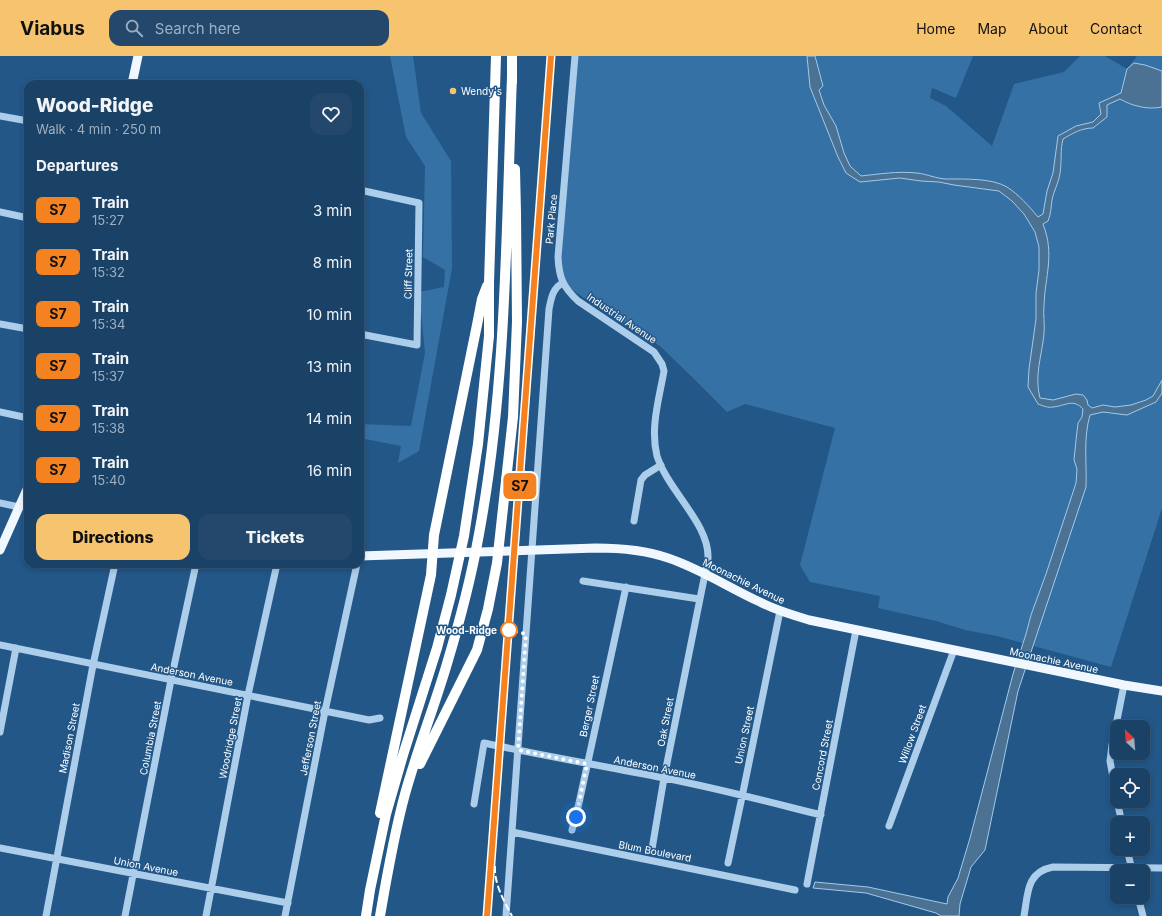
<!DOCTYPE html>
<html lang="en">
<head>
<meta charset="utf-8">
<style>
	:root { --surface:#1a4166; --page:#23486c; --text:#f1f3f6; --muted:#9fafbf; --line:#385a7a; --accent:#f6c36f }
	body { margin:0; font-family:Inter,sans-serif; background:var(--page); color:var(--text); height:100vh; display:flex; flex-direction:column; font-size:15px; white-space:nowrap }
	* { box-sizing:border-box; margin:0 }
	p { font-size:13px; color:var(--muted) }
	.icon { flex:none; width:22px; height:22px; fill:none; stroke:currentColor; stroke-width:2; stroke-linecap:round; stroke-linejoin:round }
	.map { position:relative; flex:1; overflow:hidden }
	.sheet { position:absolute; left:24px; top:24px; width:340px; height:488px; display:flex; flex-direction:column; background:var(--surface); border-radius:12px; box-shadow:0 2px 6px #0003,0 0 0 1px var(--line) }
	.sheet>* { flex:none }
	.badge { padding:0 8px; border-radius:6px; font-size:14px; line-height:26px }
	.needle { width:26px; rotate:334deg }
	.tools { position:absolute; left:1110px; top:664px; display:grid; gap:8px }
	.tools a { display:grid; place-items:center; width:40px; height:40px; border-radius:8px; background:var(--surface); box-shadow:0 2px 6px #0003,0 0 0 1px var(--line); font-size:20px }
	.you { position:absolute; width:20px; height:20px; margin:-10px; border:3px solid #fff; border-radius:50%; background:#1a73e8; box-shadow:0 0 0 6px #1a73e833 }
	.map>.badge { position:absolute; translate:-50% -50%; box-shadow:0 0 0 2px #fff }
	h2 { padding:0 12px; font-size:15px; line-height:36px }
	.round { display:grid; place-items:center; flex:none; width:42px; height:42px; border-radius:12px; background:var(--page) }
	.headline { display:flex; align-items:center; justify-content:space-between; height:68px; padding:0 12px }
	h1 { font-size:19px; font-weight:800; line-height:30px }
	.action { display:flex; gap:8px; margin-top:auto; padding:8px 12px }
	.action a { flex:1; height:46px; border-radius:12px; background:var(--accent); color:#111; font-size:16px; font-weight:800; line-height:46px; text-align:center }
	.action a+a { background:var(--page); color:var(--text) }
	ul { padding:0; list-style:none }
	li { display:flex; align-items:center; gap:12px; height:52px; padding:0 12px }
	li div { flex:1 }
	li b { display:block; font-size:15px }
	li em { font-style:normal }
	li .badge { min-width:44px; font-weight:700; text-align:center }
	header { display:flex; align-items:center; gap:24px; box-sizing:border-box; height:56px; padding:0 20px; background:var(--accent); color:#111 }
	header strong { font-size:19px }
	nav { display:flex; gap:22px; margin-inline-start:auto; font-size:14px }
	.search { width:280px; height:36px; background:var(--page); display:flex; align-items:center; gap:10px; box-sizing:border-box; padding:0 14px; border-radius:12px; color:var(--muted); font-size:15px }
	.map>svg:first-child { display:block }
</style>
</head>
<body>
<header>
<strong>Viabus</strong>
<div class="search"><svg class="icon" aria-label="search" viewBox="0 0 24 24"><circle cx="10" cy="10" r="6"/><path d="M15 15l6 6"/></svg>Search here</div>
<nav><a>Home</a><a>Map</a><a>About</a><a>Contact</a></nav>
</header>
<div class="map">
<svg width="1162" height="860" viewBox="0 0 1162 860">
	<rect width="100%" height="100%" fill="#225788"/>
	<!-- green -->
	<path fill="#3671a5" d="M390,0h23l8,57 30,48 1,107 -33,183 -21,12 3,-17 -41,-8v-14l51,2 14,-73 -6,-61 25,-5 1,-17 -22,-13 2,-91 -19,-29z
		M575,0h398l-17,42 -24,-10 -2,10 16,8 46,40 22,-62 50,-12 16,-16h25l22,13 10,-13h25v452l-51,159 -114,-31 -32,-6 -29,-9 -58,-13 2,-12 -70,-14 -10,-17 35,-137 -90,-24 -18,8 -34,-34 -33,-32 -73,-46 -24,-17 -5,-26z"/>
	<!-- water -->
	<path fill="#4b7193" stroke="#a1caeb" d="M807,0h8l8,30 -4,4 5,15 12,21 8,27 6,13 11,10c18,-2 37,-5 56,-3 10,1 20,6 30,6 17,0 45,-1 60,8 12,8 22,19 31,30l5,-3 4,-23 6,-18 5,-37 18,-10 17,-4 8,-8 -2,-11 22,-10 6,-24 7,-6 11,2 17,6v36c-14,3 -30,-1 -42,-8l-13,6v12l-14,11c-11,0 -20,5 -30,11 -3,11 -1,23 -3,34 -1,10 -7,19 -8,27 -1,7 -1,14 -4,21l-5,3c12,31 2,51 1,82 -1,9 1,18 0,28 -2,21 -10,42 -4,64l13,2 23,-6 7,1 4,5 1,5 4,3 11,-3 12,2 16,-2 15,-5 7,-4 9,-16v13l-6,9 -29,13 -24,-3 -13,3c-7,24 -3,48 -4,72l-68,204 -33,159 -14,17 -11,37 -1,12h-18l-5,-3 -70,-20 -53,-5 2,-6 53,5 79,17 1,-7 10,-19 12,-40 43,-164 13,-40 5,-19 15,-41 30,-91 1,-14 -3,-9 2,-20 2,-17 4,-6 1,-8c-10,-11 -18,-3 -30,-2 -5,1 -10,-1 -15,-3l-10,-17 1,-18 7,-50v-26l3,-23v-23l-4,-15 -11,-18 -12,-13 -13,-10 -45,-6 -15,-3 -18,-1 -21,-3 -40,4 -14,-9 -8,-16 -28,-70z"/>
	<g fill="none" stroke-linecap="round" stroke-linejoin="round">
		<!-- minor -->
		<path stroke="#adceea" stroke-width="7" d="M575,0l-17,201c1,21 5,30 20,44l76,51 8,12 2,7c-5,28 -14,57 -7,85 11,35 53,68 51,103l-44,219 -12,71
			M0,60l28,5
			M360,134l59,13 -2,142 -57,-11
			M0,156l28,6
			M0,268l28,5
			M0,356l28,6
			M0,447l19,4
			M634,465l7,-41 4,-5 16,-10
			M583,525l116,18
			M0,589l369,75 11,-2
			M0,676l16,-84
			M1117,743l-7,-38 2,-16 12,-60
			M1117,745l5,22
			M474,748l10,-61c60,13 120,23 180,35 53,10 105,24 157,37
			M889,770l65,-176
			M572,774l7,-27 47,-216
			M512,776l283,58
			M0,792l288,55
			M1127,793l5,21
			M728,807l14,-66 38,-186
			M807,828l49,-254
			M1138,841l5,19
			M46,860l47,-251 22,-101
			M125,860l46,-236 25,-116
			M206,860l42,-221 29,-131
			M285,860l40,-205 32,-147
			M506,860l43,-607c2,-10 4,-22 14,-26
			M1024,860c4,-22 2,-44 29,-49l109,1"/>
		<!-- major -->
		<path stroke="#f0f7fe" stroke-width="9" d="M132,28l6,-28
			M0,494l28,-63
			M360,500l236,-8c24,0 49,2 72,10 33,11 61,30 92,44 15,8 32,13 49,18l315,65 38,6"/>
		<!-- highway -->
		<path stroke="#fff" stroke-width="10" d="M512,0v27
			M420,708l57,-114 11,-41 9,-46 16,-146 4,-95 -1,-109 -1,-44
			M380,757l51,-238 3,-40 43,-210 5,-26 5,-13
			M366,860l4,-26 16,-76 17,-59 34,-107 14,-53 13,-59 14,-92 11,-108v-53l7,-227
			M380,860c7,-41 14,-82 25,-122 12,-43 28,-84 41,-127 13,-43 25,-88 33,-133 28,-151 27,-304 33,-457"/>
		<!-- rail -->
		<path stroke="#fff" stroke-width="2" stroke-dasharray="7 3" stroke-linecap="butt" d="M495,810c-1,18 9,35 17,50
			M487,860l64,-860"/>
	</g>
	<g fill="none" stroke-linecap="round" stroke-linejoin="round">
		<defs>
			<path id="line" d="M487,860l64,-860"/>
		</defs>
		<!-- line casing -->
		<use href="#line" stroke="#fff" stroke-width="9"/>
		<!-- line -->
		<use href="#line" stroke="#f58220" stroke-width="6"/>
		<!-- walk -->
		<path stroke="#fff" stroke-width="4" stroke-dasharray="0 7.2" d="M509,574l17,4 -8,116 69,14 -11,53"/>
	</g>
	<!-- markers -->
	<circle fill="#f6c36f" stroke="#225788" stroke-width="1.5" cx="453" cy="35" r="4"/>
	<circle fill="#fff" stroke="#f58220" stroke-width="2" cx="509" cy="574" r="8"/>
	<g text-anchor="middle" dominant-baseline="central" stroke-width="3" stroke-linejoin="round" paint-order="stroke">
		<!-- poi labels -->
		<g font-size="10" fill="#fff" stroke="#225788" text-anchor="start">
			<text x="461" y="35">Wendy's</text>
		</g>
		<!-- street labels -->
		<g font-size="10" fill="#fff" stroke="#225788">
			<text transform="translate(551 163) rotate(-85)">Park Place</text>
			<text transform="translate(408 218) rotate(-89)">Cliff Street</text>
			<text transform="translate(622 262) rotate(34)">Industrial Avenue</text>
			<text transform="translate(744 525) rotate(26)">Moonachie Avenue</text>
			<text transform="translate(1054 604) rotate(12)">Moonachie Avenue</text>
			<text transform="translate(192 618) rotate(11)">Anderson Avenue</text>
			<text transform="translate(589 650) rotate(-78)">Berger Street</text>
			<text transform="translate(665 666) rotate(-79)">Oak Street</text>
			<text transform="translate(912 678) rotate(-70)">Willow Street</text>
			<text transform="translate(744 679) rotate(-78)">Union Street</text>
			<text transform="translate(69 682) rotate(-79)">Madison Street</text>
			<text transform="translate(150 682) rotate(-79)">Columbia Street</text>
			<text transform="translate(230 682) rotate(-79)">Woodridge Street</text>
			<text transform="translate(310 682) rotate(-79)">Jefferson Street</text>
			<text transform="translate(822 699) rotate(-79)">Concord Street</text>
			<text transform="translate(655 711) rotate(11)">Anderson Avenue</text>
			<text transform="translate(655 795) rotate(11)">Blum Boulevard</text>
			<text transform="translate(146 810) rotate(11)">Union Avenue</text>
		</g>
		<!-- stop labels -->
		<g font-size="10" font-weight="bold" fill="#fff" stroke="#225788" text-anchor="end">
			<text x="497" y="574">Wood-Ridge</text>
		</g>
	</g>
</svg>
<div class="tools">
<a><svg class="needle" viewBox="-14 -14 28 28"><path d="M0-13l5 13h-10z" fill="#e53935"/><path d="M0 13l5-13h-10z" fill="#9fafbf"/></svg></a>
<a><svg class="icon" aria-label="locate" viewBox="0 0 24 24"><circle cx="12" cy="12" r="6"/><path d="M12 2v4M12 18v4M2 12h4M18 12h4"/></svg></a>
<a>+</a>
<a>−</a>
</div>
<div class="you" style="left:576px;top:761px"></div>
<b class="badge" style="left:520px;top:430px;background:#f58220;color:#111">S7</b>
<section class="sheet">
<div class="headline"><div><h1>Wood-Ridge</h1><p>Walk · 4 min · 250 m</p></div><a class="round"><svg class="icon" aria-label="heart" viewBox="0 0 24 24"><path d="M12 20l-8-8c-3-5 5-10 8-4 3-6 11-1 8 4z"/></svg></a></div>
<h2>Departures</h2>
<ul>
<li><span class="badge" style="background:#f58220;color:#111">S7</span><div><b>Train</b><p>15:27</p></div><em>3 min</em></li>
<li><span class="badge" style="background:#f58220;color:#111">S7</span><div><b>Train</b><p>15:32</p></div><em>8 min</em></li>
<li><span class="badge" style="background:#f58220;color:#111">S7</span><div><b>Train</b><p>15:34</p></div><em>10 min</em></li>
<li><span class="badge" style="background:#f58220;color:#111">S7</span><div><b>Train</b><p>15:37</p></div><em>13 min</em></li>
<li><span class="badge" style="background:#f58220;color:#111">S7</span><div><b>Train</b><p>15:38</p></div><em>14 min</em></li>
<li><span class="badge" style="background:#f58220;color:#111">S7</span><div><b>Train</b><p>15:40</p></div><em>16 min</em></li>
</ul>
<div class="action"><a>Directions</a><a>Tickets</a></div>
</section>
</div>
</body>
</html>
